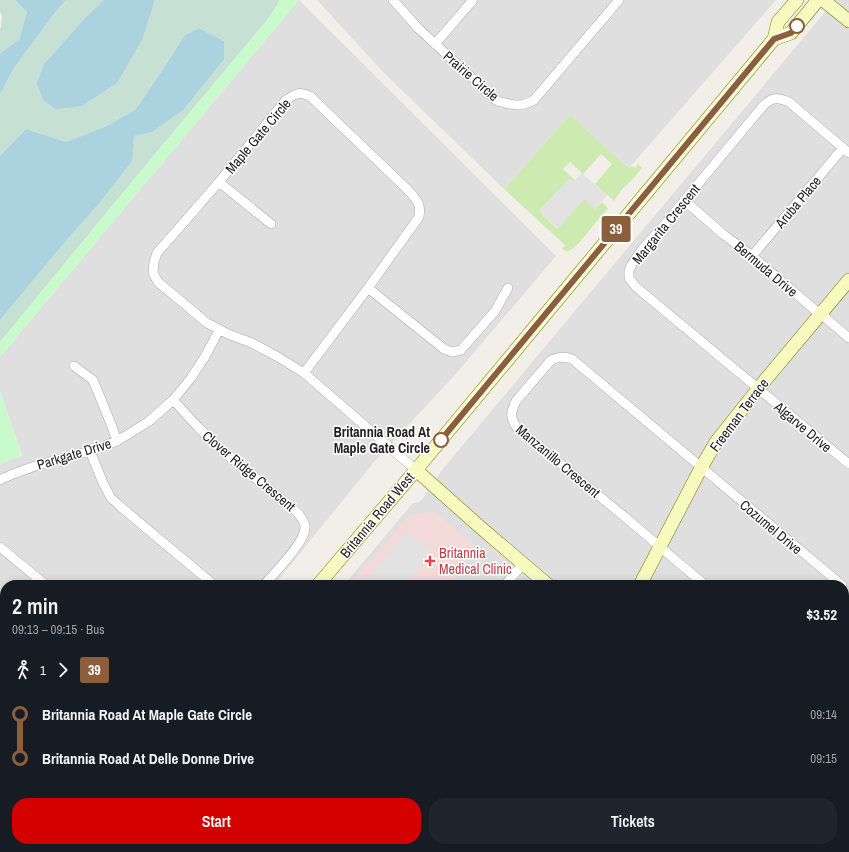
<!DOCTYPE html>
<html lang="en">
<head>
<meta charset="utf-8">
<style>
	:root { --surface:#171b24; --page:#20242c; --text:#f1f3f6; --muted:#9ea1a6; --accent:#d40000 }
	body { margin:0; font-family:"Archivo Narrow",sans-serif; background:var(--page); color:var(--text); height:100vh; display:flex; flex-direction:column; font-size:15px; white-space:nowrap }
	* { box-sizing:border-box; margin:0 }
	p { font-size:13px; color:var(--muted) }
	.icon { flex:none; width:22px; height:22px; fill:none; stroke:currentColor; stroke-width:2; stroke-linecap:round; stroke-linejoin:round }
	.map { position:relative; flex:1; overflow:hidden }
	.details { position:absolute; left:0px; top:580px; width:849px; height:272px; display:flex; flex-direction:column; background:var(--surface); border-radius:16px 16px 0 0; box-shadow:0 2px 10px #0003 }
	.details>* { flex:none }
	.badge { padding:0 8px; border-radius:3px; font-size:14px; line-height:26px }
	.map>.badge { position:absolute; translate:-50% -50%; box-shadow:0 0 0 2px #fff }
	.legs { display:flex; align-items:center; gap:6px; height:44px; padding:0 12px; font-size:13px }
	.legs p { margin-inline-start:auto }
	.headline { display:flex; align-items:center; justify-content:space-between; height:68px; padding:0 12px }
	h1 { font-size:22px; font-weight:600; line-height:30px }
	.action { display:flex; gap:8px; margin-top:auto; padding:8px 12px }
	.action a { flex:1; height:46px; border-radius:16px; background:var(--accent); color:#fff; font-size:16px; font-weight:600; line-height:46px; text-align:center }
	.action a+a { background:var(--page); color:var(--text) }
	ul { padding:0 12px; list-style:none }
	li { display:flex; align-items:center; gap:14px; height:44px; font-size:15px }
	li i { display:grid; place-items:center; width:6px; height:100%; margin:0 5px; background:currentColor }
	li i::after { content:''; width:10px; height:10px; margin:-5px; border:3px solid; border-radius:50%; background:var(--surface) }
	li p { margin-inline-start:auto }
	li:first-child i { background:linear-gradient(#0000 50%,currentColor 0) }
	li:last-child i { background:linear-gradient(currentColor 50%,#0000 0) }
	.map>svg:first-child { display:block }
</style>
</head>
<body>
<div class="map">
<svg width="849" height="852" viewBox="0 0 849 852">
	<rect width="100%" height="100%" fill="#f2efe9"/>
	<!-- residential -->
	<path fill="#e0dfdf" d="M299,0l257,256 -102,120 -80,86 -100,123h-269v262h54l-4,5h-47l-8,-8v-380l22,-9 -22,-64v-34z
		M317,0h459l-147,168 -59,-53 -66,74 -121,-117z
		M835,0h14v852h-728l4,-5h719v-262h-500l68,-81 9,-3 21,-31z"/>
	<!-- commercial -->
	<path fill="#f2dad9" d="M434,511l45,38 -31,36h-99l61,-70z"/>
	<!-- grass -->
	<path fill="#cdebb0" d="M570,115l59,53 2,-2 4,2 3,-4 4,4 -11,13 -8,7 -9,13 -19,-17 17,-20 -11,-10 -18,20 -13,-12 -7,7 12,11 -2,2 -3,-3 -31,32 18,18 27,-30 -2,-2 2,-2 2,2 -1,1 10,11 7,-7 6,6 -29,35 -5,5 -7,4 -5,-3 3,-4 -61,-56z"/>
	<!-- wetland -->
	<path fill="#c6e0d4" d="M0,0h15l12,12 -8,28 -19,13v-25l1,-1 1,-12 -2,-3z
		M66,0h38l-19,18 -41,46 99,-26 12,-38h124l-1,4 -11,16 -127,152 -140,170v-22l64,-77 32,-36 38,-71 18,-4 72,-91 -25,-13 -14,7 -22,34 -27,40 -29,17 -41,16 -40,-13 -26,27v-62l14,-26 42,-57z"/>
	<!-- park -->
	<path fill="#c8facc" d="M279,0h20l-299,357v-15l140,-170 127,-152 11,-16z
		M0,391l22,65 -22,8z"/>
	<!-- parking -->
	<path fill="#e2e2e2" d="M582,173l25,22 -12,14 -11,-10 -26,30 -19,-18 30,-32 4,3z
		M407,532l25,21 -28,32h-42z"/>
	<!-- water -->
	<path fill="#aad3df" d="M15,0h51l-10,11 -42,57 -14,26v-41l19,-13 8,-28z
		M104,0h51l-12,38 -26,45 -35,23 -26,3 -13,-9 -6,-17 7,-19 41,-46z
		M199,28l25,13v18l-41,51 -31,22 -18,4 -2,25 -36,46 -32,36 -64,77v-164l26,-27 40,13 41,-16 29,-17 27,-40 22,-34z"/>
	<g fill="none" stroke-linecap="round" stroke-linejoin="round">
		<defs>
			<path id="street" d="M393,0l25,28 79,73c15,4 23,7 37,-1l85,-100
				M435,44l38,-44
				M849,153l-60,-51c-11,-5 -17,-5 -26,4l-99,119 -20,22 -12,17 -3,6v8l7,9 213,177
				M219,182l52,42
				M684,200l40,35 27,20 64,55 6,4 28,24
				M752,256l91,-108
				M368,288l76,61 8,3 9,-2 34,-39 13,-23
				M74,366l19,14 18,44 6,17
				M304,373l64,-85 51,-71c2,-12 -1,-16 -9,-25l-100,-96c-11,-5 -16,-2 -25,5l-66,81 -62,71 -3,9 -1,11 5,9 49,41 21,11 24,9 26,14 26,16 112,97
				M173,400l25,27 20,20 80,66c3,4 7,9 7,14 1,15 -31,46 -41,58
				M90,451l13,32 8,15 10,9 93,78
				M0,480l13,-6 22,-8 55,-15 27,-10 31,-19 25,-22 18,-22 15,-23 13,-25
				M0,547l46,38
				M505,585l18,-21
				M705,585l-79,-67 -108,-89c-8,-10 -8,-16 -2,-28l35,-41c8,-3 13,-4 21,-1l270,226
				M0,688l5,4
				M844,702l5,4
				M183,847l6,5
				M514,847l7,5
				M145,852l4,-5
				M281,852l4,-5
				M560,852l5,-5"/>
			<path id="secondary" d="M823,0l26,21
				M774,39l17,-6 27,-33
				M416,470l64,57 68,58
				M318,585l98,-115 358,-431 4,-17 19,-22
				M640,585l61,-117 15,-26 50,-63 83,-99
				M844,688l5,-5
				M844,833l5,4
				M94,852l4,-5
				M421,852l4,-5
				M707,852l4,-5"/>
		</defs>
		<!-- street casing -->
		<use href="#street" stroke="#a9a9a9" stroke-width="10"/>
		<!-- secondary casing -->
		<use href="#secondary" stroke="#707d05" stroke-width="14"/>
		<!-- street -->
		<use href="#street" stroke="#fff" stroke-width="9"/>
		<!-- secondary -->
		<use href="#secondary" stroke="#f7fabf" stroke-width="13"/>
	</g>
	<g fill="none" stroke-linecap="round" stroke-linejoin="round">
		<defs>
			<path id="line-1" d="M441,440l333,-401 17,-6 6,-7"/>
		</defs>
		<!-- line-1 casing -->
		<use href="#line-1" stroke="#fff" stroke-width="9"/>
		<!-- line-1 -->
		<use href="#line-1" stroke="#8b5e3c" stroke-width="6"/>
	</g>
	<!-- markers -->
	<g fill="#fff" stroke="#8b5e3c" stroke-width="2">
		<circle cx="797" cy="26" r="7"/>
		<circle cx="441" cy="440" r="7"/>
	</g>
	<path fill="#e0444e" stroke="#fff" stroke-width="1.5" d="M428 555h4v4h4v4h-4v4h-4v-4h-4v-4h4z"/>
	<g text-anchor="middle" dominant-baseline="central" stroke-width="3" stroke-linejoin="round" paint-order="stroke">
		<!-- street labels -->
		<g font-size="14" fill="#222" stroke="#fff">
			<text transform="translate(471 76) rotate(41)">Prairie Circle</text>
			<text transform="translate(258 136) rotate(-50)">Maple Gate Circle</text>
			<text transform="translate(798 202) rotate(-50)">Aruba Place</text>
			<text transform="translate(666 224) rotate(-51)">Margarita Crescent</text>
			<text transform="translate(766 269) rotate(40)">Bermuda Drive</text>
			<text transform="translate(739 415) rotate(-53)">Freeman Terrace</text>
			<text transform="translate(803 427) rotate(40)">Algarve Drive</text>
			<text transform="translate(74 454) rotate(-17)">Parkgate Drive</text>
			<text transform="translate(558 461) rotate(40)">Manzanillo Crescent</text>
			<text transform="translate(249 471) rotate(40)">Clover Ridge Crescent</text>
			<text transform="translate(377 515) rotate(-50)">Britannia Road West</text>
			<text transform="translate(771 527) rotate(40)">Cozumel Drive</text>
		</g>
		<!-- stop labels -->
		<g font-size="14" font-weight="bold" fill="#222" stroke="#fff" text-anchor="end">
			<text x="430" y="432">Britannia Road At<tspan x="430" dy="16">Maple Gate Circle</tspan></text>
		</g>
		<!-- health labels -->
		<g font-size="14" fill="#be3a42" stroke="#fff" text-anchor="start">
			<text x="439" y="553">Britannia<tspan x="439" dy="16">Medical Clinic</tspan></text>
		</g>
	</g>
</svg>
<b class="badge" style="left:616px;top:229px;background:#8b5e3c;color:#fff">39</b>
<section class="details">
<div class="headline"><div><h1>2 min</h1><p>09:13 – 09:15 · Bus</p></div><b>$3.52</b></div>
<div class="legs"><svg class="icon" aria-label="walk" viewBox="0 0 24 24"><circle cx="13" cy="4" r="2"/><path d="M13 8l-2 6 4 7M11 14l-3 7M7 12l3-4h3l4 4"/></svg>1<svg class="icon" aria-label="forward" viewBox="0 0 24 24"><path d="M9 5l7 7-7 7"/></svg><b class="badge" style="background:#8b5e3c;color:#fff">39</b></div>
<ul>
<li><i style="color:#8b5e3c"></i><b>Britannia Road At Maple Gate Circle</b><p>09:14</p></li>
<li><i style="color:#8b5e3c"></i><b>Britannia Road At Delle Donne Drive</b><p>09:15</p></li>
</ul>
<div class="action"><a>Start</a><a>Tickets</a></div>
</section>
</div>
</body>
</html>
